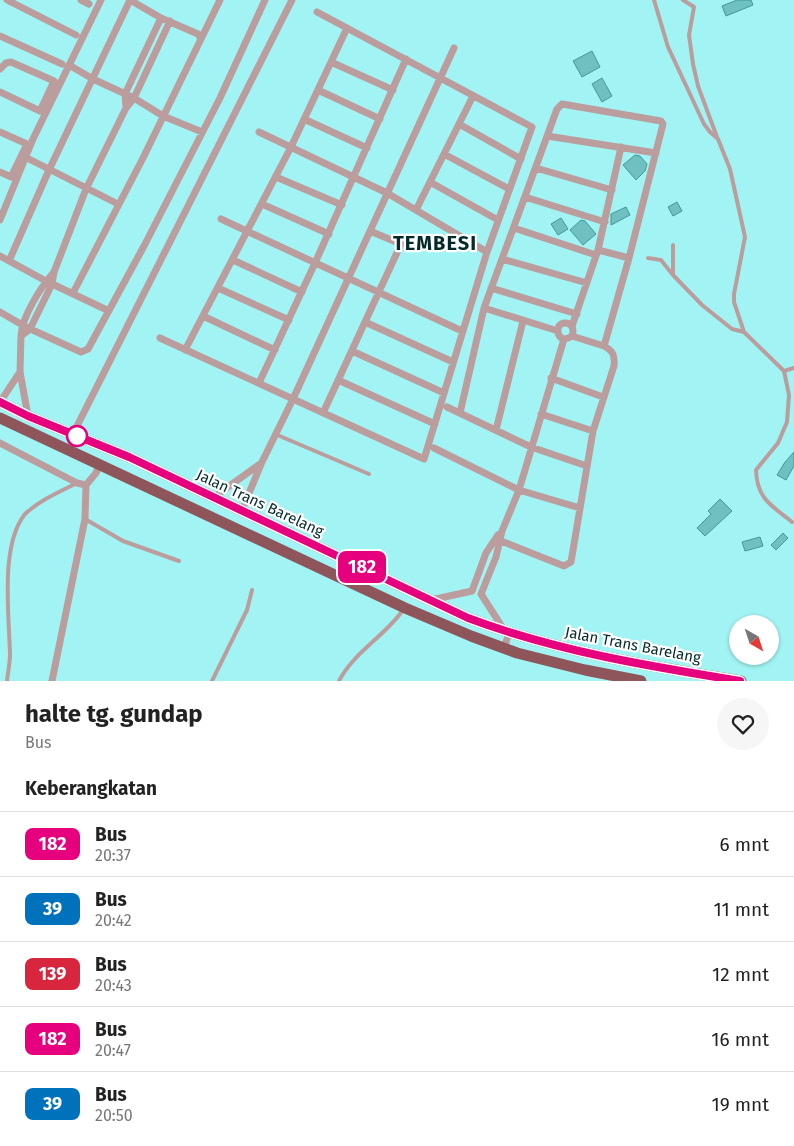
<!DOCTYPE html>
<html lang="id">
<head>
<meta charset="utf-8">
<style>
	:root { --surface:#fff; --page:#f6f6f6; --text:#222; --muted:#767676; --line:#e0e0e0 }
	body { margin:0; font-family:"Fira Sans",sans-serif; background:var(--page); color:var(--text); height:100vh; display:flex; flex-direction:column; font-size:19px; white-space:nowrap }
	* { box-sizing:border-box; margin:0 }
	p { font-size:16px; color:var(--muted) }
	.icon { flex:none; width:28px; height:28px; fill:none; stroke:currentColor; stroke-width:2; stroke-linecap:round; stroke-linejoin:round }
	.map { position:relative; height:681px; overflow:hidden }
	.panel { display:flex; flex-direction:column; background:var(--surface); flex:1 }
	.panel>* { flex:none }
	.badge { padding:0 10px; border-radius:8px; font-size:18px; line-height:32px }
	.needle { width:32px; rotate:141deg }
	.controls { position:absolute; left:729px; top:615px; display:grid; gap:10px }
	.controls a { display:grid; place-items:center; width:50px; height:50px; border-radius:50%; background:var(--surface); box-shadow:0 1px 4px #0004; font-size:25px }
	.map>.badge { position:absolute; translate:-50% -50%; box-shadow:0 0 0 2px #fff }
	h2 { padding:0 25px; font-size:19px; line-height:45px }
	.round { display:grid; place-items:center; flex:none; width:52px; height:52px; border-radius:26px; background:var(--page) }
	.headline { display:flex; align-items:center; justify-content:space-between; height:85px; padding:0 25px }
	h1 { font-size:24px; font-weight:700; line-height:38px }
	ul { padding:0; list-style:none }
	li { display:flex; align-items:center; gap:15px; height:65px; padding:0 25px; border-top:1px solid var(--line) }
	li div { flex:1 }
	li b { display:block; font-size:19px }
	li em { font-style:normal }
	li .badge { min-width:55px; font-weight:700; text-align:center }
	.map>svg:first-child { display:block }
</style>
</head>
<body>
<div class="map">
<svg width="794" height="681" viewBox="0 0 794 681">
	<rect width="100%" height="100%" fill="#a2f4f4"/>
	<!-- building -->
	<path fill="#6fc1c1" stroke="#449797" d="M737,0h14l2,5 -27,11 -4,-10z
		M592,51l8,16 -18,10 -9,-16z
		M602,78l10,18 -10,6 -10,-18z
		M635,155l5,1 7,8 -2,7 -9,9 -13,-15z
		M677,202l5,9 -9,5 -5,-9z
		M626,207l4,8 -19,10v-11z
		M561,218l7,11 -10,6 -7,-11z
		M581,220l4,1 11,13 -13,11 -13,-15z
		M794,452v14l-8,14 -9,-5 8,-13z
		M720,499l12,12 -27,25 -8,-8 14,-14 -3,-3z
		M783,533l5,5 -12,12 -5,-5z
		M760,537l3,9 -18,5 -3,-9z"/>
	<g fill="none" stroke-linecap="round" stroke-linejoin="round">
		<!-- service -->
		<path stroke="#bb9d9e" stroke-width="4" d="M654,0l14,47 36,77 6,8 8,7 12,30 15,68 -11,57v8l10,30
			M683,0l11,7 -5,28 4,29 5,22 19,51
			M673,245v30l29,30 30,24 12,3 40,39 5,24 -2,27 -9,21 -22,27c1,29 15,35 36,52
			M648,258l13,2 12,15
			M784,371l10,-3
			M275,434l94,40
			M85,519l38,22 56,20
			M7,681c1,-9 3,-18 3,-27 -1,-40 -10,-109 15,-140 15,-14 34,-22 52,-31
			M212,681l35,-71 5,-20
			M339,681c15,-29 46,-45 64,-71"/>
		<!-- minor -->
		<path stroke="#bb9d9e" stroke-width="7" d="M7,0l69,35
			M81,0l8,4
			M0,36l62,28
			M201,39l19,-39
			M331,62l62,28
			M69,65l24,14 41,19 29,18 39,16
			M0,69l6,-6 5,-1 43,19 -14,30 -40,-19
			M318,90l62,29
			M126,108l-1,-14 36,-76
			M304,119l63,29
			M459,124l62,35
			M0,132l27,12 -16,33 -11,-5
			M259,132l128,61 100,59
			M547,136l109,17
			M444,154l65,35
			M27,158l91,46
			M536,168l76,22
			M276,177l66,28
			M430,182l68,38
			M525,197l80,25
			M262,204l67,30
			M416,210l57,-114
			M221,219l241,112
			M0,220l33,-81 68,-139
			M514,228l82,27
			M598,250l31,8
			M0,256l46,25 63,30
			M502,259l85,24
			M233,260l69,32
			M9,261l40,-91 81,-170
			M54,272c-13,15 -32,44 -33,64l9,-7 22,-45 2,-12 32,-83 40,-81 8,-10 36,-77
			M218,288l71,32
			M491,288l86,26
			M73,293l71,-137 57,-117 -3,-5 -37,-16 -31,-18
			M484,308l74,23
			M0,312l26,15 55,25 7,-3 56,-103 76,-148 45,-98
			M203,316l72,34
			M365,322l88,40
			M572,326l26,-76 23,-103
			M21,336l-1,36 8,44
			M572,336c2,-6 1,-12 -6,-13 -14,-1 -9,24 6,13l32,10
			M160,338l264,121 63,-207 45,-125 -215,-115
			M185,350l106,-203 56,-119
			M352,351l92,42
			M551,378l52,19
			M338,380l97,44
			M259,383l56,-120 91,-204
			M0,402l20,-30
			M447,407l84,40 56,19
			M323,413l78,-169 -31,-13
			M460,413l24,-105 73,-199 5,-5 99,17 2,3 -34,134 -25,88c9,5 11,9 10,20l-21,65 -22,131 -7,4 -68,-27
			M541,414l52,17
			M496,430l27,-109
			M73,434l219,-434
			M0,443l77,40 9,2
			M434,448l85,42 61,18
			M214,497l46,-33
			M242,510l20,-48 31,-63 161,-351
			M431,600l41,-9 14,-38 12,-18
			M504,648l4,-12 -27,-42 15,-37 6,-26 17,-41 45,-151
			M52,681l33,-162 1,-34 10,-12 4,-9"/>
		<!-- trunk -->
		<path stroke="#8e565a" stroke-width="11" d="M0,402l28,14 101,41 339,161c88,33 180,48 273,63
			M0,418l405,190 66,28 46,17 68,17 56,11"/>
	</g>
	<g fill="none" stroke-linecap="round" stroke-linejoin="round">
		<defs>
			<path id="line" d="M0,402l28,14 101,41 339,161c88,33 180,48 272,63"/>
		</defs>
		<!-- line casing -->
		<use href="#line" stroke="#fff" stroke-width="11"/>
		<!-- line -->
		<use href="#line" stroke="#e6007e" stroke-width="8"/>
	</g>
	<!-- markers -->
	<circle fill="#fff" stroke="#e6007e" stroke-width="2.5" cx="77" cy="436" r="10"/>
	<g text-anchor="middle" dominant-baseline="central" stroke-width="4.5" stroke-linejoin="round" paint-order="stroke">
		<!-- street labels -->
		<g font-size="15" fill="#052a2a" stroke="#fff">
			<text transform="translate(260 503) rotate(25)">Jalan Trans Barelang</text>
			<text transform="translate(633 645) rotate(11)">Jalan Trans Barelang</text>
		</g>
		<!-- district labels -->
		<g font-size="20" font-weight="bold" letter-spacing="1" fill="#052a2a" stroke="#fff">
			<text x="435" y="243">TEMBESI</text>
		</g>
	</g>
</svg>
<div class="controls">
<a><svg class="needle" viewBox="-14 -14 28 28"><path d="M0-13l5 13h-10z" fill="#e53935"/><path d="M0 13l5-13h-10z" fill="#767676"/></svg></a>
</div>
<b class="badge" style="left:362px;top:567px;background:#e6007e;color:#fff">182</b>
</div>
<section class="panel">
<div class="headline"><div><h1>halte tg. gundap</h1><p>Bus</p></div><a class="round"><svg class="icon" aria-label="heart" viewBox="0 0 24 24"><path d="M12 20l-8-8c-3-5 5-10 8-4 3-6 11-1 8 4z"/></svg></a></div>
<h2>Keberangkatan</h2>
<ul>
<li><span class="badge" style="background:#e6007e;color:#fff">182</span><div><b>Bus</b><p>20:37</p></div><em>6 mnt</em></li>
<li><span class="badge" style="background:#0072bc;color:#fff">39</span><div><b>Bus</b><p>20:42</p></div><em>11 mnt</em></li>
<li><span class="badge" style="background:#d7263d;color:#fff">139</span><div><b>Bus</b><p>20:43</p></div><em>12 mnt</em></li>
<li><span class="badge" style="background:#e6007e;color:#fff">182</span><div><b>Bus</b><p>20:47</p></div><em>16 mnt</em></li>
<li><span class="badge" style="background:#0072bc;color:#fff">39</span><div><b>Bus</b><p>20:50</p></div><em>19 mnt</em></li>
</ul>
</section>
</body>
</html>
